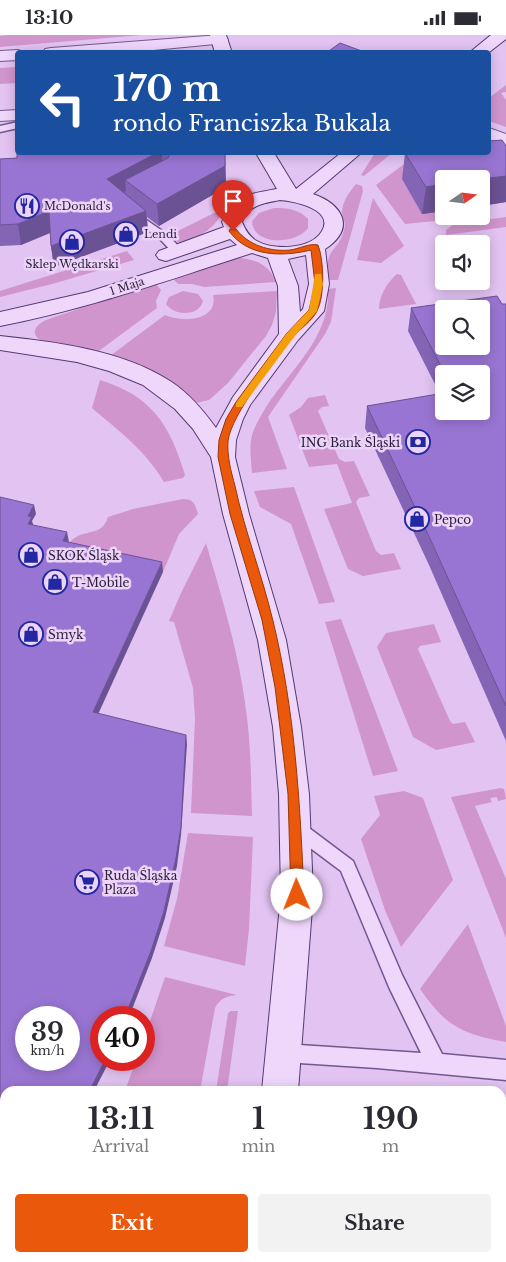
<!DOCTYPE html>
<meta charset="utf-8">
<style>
body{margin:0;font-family:"Libre Baskerville",serif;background:#f2f2f3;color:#2b2b33;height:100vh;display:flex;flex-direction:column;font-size:19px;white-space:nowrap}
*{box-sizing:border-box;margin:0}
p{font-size:16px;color:#7c7c81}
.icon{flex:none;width:28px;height:28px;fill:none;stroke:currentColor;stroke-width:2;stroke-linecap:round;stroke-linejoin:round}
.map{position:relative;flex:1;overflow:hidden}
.drawer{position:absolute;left:0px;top:1051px;width:506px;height:176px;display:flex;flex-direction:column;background:#fff;border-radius:15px 15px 0 0;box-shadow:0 2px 12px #0003}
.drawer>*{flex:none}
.guide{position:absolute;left:15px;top:15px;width:476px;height:105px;border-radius:5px;box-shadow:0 2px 12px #0003;background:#1a4fa0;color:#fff;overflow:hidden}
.needle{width:32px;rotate:76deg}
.buttons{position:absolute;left:435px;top:135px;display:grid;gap:10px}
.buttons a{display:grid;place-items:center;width:55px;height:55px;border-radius:5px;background:#fff;box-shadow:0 2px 12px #0003;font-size:25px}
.speed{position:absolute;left:15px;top:971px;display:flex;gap:10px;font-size:25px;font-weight:700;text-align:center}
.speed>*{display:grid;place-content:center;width:65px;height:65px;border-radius:50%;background:#fff;box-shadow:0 2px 12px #0003;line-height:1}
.speed small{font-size:12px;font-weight:400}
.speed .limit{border:8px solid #d22;background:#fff;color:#111}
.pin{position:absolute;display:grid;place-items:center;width:42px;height:42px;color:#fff;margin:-51px -21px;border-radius:50% 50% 50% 0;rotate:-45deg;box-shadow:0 0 5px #0007}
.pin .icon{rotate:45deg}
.me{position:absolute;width:55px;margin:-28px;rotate:359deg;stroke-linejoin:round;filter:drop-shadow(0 0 4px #0008)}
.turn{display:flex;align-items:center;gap:18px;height:105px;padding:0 15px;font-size:22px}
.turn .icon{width:65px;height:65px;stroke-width:2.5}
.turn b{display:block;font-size:35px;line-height:42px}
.eta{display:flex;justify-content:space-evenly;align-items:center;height:85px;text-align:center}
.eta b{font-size:30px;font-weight:700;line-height:35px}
.action{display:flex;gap:10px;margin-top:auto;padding:10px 15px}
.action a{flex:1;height:58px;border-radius:5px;background:#ea580c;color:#fff;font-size:20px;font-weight:700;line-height:58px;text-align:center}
.action a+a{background:#f2f2f3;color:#2b2b33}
.status{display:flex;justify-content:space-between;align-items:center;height:35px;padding:0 25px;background:#fff;direction:ltr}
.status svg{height:14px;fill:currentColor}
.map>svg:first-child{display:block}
.green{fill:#d195cd}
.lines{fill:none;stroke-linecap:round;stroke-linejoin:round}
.lane-casing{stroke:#72588e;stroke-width:3}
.street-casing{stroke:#72588e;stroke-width:2}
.secondary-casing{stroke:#533b70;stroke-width:2}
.lane{fill:#efd7fc;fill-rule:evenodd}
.street{fill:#efd7fc;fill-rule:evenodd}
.secondary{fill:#efd7fc;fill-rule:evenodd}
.wall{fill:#8465b5;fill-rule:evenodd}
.shaded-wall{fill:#6b5294}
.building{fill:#9975d3;stroke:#6b5294;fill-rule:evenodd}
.route{fill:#ea580c;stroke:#983908}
.slow{fill:#f59e0b}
.labels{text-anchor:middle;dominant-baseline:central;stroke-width:5;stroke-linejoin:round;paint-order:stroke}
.far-poi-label{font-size:11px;fill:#2b1d3c;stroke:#ecd3f8;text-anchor:start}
.far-street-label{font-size:11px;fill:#2b1d3c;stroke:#ecd3f8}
.poi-label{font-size:12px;fill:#2b1d3c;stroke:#ecd3f8;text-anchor:start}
</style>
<div class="status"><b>13:10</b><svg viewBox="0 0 49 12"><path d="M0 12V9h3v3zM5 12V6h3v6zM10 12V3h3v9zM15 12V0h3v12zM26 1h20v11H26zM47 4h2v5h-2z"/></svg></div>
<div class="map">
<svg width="506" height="1227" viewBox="0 0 506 1227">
<rect width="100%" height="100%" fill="#e2c3f2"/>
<g class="green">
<polygon points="8,0 142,0 0,12 0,1"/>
<polygon points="17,32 17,48 0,49 0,33"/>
<polygon points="506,50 506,57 501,58 506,65 506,92 489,86 489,63"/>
<polygon points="375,118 392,118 364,141 361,140"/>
<polygon points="419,118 489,118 503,129 402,144 444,176 444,181 475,182 405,189 376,150"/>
<path d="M356 149 362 151 363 156 338 245H328C324 211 338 219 344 195 347 188 342 184 342 177 342 167 350 156 356 149Z"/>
<polygon points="373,163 404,211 381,228 357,225"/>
<path d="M274 173C287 173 299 174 308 184V193C297 209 253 212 252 186L259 178Z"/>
<path d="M214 178 221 179C213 196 197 202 180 209L170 200Z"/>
<polygon points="506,182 506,192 446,200 446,195 454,189"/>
<polygon points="127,216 134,225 52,249 0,262 0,256"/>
<path d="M240 223C257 225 269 230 276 247L204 252 192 249H178L172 243 233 224Z"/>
<path d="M397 239 401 240 416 269 379 274C379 260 387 248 397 239Z"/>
<path d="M155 248 161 255 156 266 157 273 96 318 40 305C30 297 36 290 46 285Z"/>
<path d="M336 253 331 287 325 299 268 382 287 434 252 438C251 425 249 412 252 400 255 390 261 381 266 372 290 335 331 302 328 254Z"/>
<path d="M183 256 198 259 203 266C199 282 174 281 166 269L169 262Z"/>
<path d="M277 256 276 277 272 290 266 301 228 348 209 365 196 368 110 321 165 280C182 288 219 286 213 260Z"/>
<path d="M100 345C152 361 170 390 185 440L183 443 164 447C144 414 120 397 92 373Z"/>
<polygon points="325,360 329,371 322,372 318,376 339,424 345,427 354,426 370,461 359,463 356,467 376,516 381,520 394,518 401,534 363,541 348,534 324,474 352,468 337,429 309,432 289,380 301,372 308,363"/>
<polygon points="294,452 335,567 319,569 291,489 260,472 254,456"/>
<path d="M183 464C194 464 195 469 198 479L179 499 163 537 65 515C78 488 100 507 108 482L133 474Z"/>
<path d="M206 508C222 563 239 618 246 675 251 710 251 746 252 781L191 778 195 684 193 653 174 587 169 586 181 558Z"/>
<polygon points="341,584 398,736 373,741 325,587"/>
<polygon points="434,589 441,607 420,611 418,614 450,686 453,689 465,687 475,707 436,715 413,702 377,612 386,598"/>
<polygon points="501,753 504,754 506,764 498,766 497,762 490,763 492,767 475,771 506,844 506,903 451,762"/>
<polygon points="404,756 423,763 453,845 401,912 385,875 361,804 380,780 374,761"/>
<polygon points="188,798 253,802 249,894 245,931 164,911 177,864"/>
<path d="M468 889 506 991V1007C461 999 446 991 420 954Z"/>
<path d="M165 942 237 960C227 961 220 963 215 973L200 1056H125L136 1025H144V1004Z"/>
<polygon points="231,976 238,976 227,1056 216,1056 228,978"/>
<polygon points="501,1080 506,1080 506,1227 317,1227 317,1222 501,1222"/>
<polygon points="5,1212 5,1222 172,1223 171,1227 0,1227 0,1218"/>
</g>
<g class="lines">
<defs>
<g id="lane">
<polygon points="18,87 18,93 0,97 0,91"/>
<polygon points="132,175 168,200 181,214 183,216 181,218 173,218 160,204 128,180 127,178 128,176"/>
<polygon points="295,785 301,787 353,826 402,940 442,1019 506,1025 506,1045 377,1033 284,1027 277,1025 274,1018 277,1011 284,1009 421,1018 389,952 341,836 289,797 287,792 289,787"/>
</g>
<g id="street">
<polygon points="220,0 226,2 228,5 226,8 122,18 43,18 45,14 51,13"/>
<polygon points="18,15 25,18 18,18 18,25 0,26 0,16"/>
<polygon points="18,75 18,85 0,86 0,76"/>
<polygon points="489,93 506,99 506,117 500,115 495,108 489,105"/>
</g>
<g id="secondary">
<polygon points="210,0 226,0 232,18 215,18"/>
<polygon points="491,0 506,0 506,4 488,18 469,18"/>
<path d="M256 118H274L296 154 341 118H361L313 159C342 169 357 193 325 214L329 249 324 276 298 305 250 370 243 384 236 405 235 422 249 479 286 605 301 692 309 759 313 860 298 1056H262L281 860 279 759 273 692 258 605 223 479 211 422 193 394 175 374 143 350 109 336 77 327 0 315V301C56 307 122 315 170 346 189 358 203 375 216 393L233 362 279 299 278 251 268 223 252 218C169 245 87 274 0 291V277L88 257 237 210 230 204 166 226 159 224 156 220 159 216 224 192 222 187C233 159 250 159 277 154ZM280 165C293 166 335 174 322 196 311 215 272 216 255 205 248 200 245 194 242 187 248 170 264 168 280 165ZM306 220 309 249 303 274 300 277 298 251 288 224Z"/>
<polygon points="245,1222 283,1222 282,1227 244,1227"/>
</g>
</defs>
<use href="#lane" class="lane-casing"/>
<use href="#street" class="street-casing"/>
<use href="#secondary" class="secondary-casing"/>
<use href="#lane" class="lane"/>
<use href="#street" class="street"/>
<use href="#secondary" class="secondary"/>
</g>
<g class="wall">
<polygon points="502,105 506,111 506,167 481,171 481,144 444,144 444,176 422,179 402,144 405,118 489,118 489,106"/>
<polygon points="36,118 225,118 226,152 159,191 147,182 148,197 54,232 51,211 50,198 21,210 0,211 0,124 17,123"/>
<path d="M502 269H506V706L429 530 365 393 367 371 440 359 408 296 411 273ZM444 339H481L444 376Z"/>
</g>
<g class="shaded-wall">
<polygon points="157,118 162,118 163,136 125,145 126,156 109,165 107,144"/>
<polygon points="225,120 226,152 159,191 157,169"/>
<polygon points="506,141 506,167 481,171 481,144"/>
<polygon points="444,149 444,176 422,179 426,152"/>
<polygon points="49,176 52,197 21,210 18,189"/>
<polygon points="146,176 148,197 54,232 51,211"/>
<polygon points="34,470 36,479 32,486 34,492 28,489 28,481"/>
<polygon points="67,497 69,507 63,506"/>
<polygon points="162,527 163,537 95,686 93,677"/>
<polygon points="186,700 187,709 181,800 177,831 165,883 152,923 129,982 125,982"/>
<polygon points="105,1025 110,1025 94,1056 89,1056"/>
<polygon points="5,1194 5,1203 0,1209 0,1200"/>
</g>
<g class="building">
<polygon points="340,8 367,18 326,18"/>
<polygon points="502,105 506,111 506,141 481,144 444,144 444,149 426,152 405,118 489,118 489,106"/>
<polygon points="17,118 157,118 107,144 146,176 51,211 49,176 18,189 0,190 0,124 17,123"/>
<polygon points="166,118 225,118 225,131 157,169 125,145 168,123 170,119"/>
<path d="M497 261 502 269H506V671L432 508 367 371 444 358V376H481V339H445L411 273ZM444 274H481V311H444Z"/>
<path d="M0 462 34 470 28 481 32 482 28 489 67 497 63 506 162 527 93 677 186 700 181 792 176 823 164 876 151 916 125 982H101V1025H105L93 1049 89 1056H5V1194L0 1200ZM26 982H69V1025H26Z"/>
</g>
<path class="route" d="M230 194H236C248 210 270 217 290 215 299 214 309 208 318 210 324 225 325 261 317 276 312 286 301 293 294 301 276 323 231 380 228 406 227 422 231 436 235 451 245 497 262 540 273 586 295 676 300 767 304 860L302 864 297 866 292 864 291 860 288 759 275 652 262 585 230 479 218 422 219 405 226 384 236 367 287 298 309 275 315 249 311 215C282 222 248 222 229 196Z"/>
<polygon class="slow" points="315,239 321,239 323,249 317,276 294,302 242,372 236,372 236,368 287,298 309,275"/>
<defs>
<symbol id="restaurant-ring" viewBox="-11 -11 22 22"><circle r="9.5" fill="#ecd3f8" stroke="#2228a2" stroke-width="1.5"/><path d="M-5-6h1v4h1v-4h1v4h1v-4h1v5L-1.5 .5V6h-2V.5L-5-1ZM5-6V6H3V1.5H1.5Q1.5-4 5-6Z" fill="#2228a2"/></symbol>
<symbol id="shop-ring" viewBox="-11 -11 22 22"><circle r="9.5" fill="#ecd3f8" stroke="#2228a2" stroke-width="1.5"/><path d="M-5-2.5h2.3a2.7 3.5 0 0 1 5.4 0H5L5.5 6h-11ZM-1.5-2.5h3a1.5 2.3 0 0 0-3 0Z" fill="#2228a2"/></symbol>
<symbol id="bank-ring" viewBox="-11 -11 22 22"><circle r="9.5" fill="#ecd3f8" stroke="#2228a2" stroke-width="1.5"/><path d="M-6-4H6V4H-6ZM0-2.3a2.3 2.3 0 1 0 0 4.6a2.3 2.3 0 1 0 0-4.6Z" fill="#2228a2"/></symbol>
<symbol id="supermarket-ring" viewBox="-11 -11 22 22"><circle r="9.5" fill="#ecd3f8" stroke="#2228a2" stroke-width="1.5"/><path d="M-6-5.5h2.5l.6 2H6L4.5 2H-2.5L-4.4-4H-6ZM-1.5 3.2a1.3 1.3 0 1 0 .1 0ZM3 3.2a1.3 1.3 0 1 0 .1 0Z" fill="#2228a2"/></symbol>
</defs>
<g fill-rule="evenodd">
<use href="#restaurant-ring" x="13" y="157" width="28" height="28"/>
<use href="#shop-ring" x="112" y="185" width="28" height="28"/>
<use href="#shop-ring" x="58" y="193" width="28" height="28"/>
<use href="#bank-ring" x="404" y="393" width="28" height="28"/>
<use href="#shop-ring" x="403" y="470" width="28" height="28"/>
<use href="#shop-ring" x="17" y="506" width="28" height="28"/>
<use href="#shop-ring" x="41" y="533" width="28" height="28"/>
<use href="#shop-ring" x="17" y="585" width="28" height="28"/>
<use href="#supermarket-ring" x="73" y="833" width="28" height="28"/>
</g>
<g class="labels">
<g class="far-poi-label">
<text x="44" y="171">McDonald's</text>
<text x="144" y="199">Lendi</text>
<text x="72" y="229" text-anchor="middle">Sklep Wędkarski</text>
</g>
<g class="far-street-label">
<text transform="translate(127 251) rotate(-18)">1 Maja</text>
</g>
<g class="poi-label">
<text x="400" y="407" text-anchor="end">ING Bank Śląski</text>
<text x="434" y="484">Pepco</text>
<text x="48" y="520">SKOK Śląsk</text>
<text x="72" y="547">T-Mobile</text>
<text x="48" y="599">Smyk</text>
<text x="104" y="840">Ruda Śląska<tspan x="104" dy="14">Plaza</tspan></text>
</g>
</g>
</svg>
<div class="buttons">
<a><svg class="needle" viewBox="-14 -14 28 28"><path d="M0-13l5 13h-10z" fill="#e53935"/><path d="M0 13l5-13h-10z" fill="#7c7c81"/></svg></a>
<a><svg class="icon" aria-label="sound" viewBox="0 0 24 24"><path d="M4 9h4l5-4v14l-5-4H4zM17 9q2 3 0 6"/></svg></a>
<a><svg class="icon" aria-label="search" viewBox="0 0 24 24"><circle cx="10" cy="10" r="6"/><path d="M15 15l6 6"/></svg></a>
<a><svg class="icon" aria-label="layers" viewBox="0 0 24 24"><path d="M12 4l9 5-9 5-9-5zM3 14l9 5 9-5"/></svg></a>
</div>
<div class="speed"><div>39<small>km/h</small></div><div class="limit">40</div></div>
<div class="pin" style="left:233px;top:196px;background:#d93025"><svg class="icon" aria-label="arrive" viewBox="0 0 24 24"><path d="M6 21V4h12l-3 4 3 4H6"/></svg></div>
<svg class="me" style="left:297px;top:860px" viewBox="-20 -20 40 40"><circle r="19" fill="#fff"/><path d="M0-13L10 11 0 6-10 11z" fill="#ea580c"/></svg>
<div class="guide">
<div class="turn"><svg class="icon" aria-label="left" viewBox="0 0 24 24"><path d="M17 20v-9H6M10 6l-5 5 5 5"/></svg><div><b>170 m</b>rondo Franciszka Bukala</div></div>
</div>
<section class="drawer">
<div class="eta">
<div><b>13:11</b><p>Arrival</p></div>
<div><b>1</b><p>min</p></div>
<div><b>190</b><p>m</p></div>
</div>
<div class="action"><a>Exit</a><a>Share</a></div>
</section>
</div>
